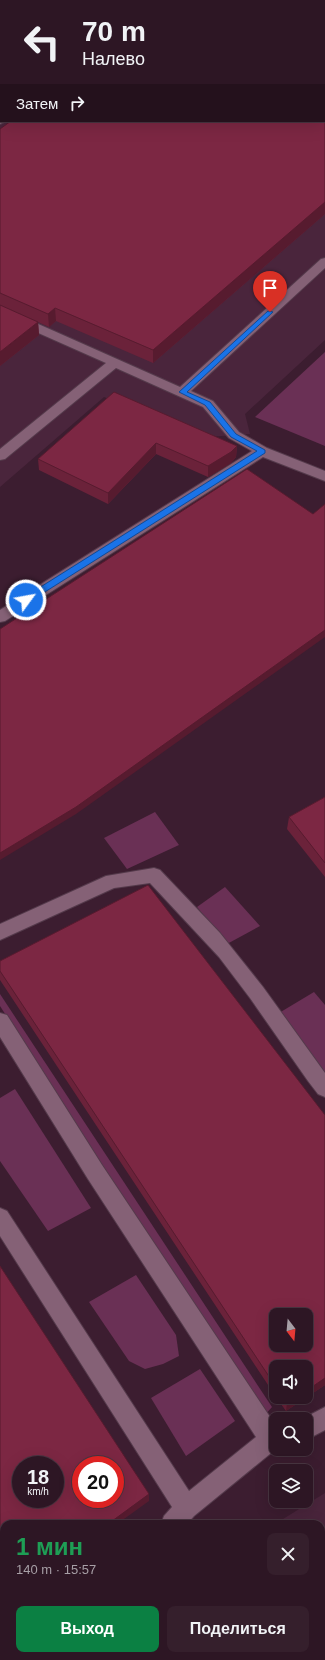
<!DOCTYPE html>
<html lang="ru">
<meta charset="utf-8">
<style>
body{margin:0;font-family:Helvetica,sans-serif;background:#351f2c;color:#f1f3f6;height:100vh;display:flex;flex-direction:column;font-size:15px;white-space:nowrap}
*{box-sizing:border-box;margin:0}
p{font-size:13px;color:#a79fa6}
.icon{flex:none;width:22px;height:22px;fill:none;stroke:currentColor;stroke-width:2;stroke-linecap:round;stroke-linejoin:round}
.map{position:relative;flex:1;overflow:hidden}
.details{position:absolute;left:0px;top:1520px;width:325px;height:140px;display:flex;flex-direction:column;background:#2d1624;border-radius:12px 12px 0 0;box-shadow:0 4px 16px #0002,0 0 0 1px #483541}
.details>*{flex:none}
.guide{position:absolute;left:0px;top:0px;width:325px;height:122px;box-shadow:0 4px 16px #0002,0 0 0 1px #483541;background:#2d1624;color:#f1f3f6;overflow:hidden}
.needle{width:26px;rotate:164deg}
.tools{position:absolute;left:269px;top:1308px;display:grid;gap:8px}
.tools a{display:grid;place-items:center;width:44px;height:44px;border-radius:8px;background:#2d1624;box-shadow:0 4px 16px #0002,0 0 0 1px #483541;font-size:20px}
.speed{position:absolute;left:12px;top:1456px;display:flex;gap:8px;font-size:20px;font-weight:700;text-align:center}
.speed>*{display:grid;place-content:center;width:52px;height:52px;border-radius:50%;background:#2d1624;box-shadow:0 4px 16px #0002,0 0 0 1px #483541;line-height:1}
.speed small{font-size:10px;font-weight:400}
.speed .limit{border:6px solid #d22;background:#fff;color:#111}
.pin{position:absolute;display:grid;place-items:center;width:34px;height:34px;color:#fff;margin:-41px -17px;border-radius:50% 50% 50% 0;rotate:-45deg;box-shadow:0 0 4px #0007}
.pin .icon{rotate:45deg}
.me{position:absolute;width:44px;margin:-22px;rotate:58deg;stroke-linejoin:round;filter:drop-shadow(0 0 3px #0008)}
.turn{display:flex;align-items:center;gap:14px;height:84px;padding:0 16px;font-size:18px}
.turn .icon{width:52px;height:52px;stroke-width:2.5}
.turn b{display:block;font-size:28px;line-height:34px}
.then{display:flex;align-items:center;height:38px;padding:0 16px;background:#0003;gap:8px;font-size:15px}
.round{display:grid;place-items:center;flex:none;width:42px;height:42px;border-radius:8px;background:#351f2c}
.summary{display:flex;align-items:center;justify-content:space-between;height:68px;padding:0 16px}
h1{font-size:24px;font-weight:700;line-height:30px;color:#1e9e55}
.primary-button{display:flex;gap:8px;margin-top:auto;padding:8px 16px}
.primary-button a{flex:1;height:46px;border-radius:8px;background:#0b8043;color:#fff;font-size:16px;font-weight:700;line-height:46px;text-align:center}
.primary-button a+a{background:#351f2c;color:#f1f3f6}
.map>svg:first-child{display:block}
.built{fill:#4a253c;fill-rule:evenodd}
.green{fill:#6a3055}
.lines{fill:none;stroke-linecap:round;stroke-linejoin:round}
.service-casing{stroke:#543a4b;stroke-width:2}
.service{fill:#856176;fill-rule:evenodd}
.wall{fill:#6b223a}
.shaded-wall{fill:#571b2f}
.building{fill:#7c2743;stroke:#571b2f;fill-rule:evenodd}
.route{fill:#1a73e8;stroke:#114b97}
</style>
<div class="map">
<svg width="325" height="1660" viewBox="0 0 325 1660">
<rect width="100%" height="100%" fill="#3c1d30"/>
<g class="built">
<path d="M2 0H325V340L245 414 250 434 208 437 104 397 0 487V1ZM1 1H324V121H1Z"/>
<polygon points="325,1493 325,1660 295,1660 293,1656 321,1656 321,1524 275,1524"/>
</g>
<g class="green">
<polygon points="325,352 325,446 255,417"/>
<polygon points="155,812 179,845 127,869 104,838"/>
<polygon points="225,887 260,926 227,944 197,907"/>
<polygon points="314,992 325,1005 325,1077 279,1013"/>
<polygon points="0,994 272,1407 264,1416 0,1006"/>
<polygon points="15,1089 91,1208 48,1231 0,1161 0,1098"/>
<polygon points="136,1275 176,1335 179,1356 163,1364 145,1369 129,1361 89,1302"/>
<polygon points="200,1369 235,1421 186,1456 151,1398"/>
</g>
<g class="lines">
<defs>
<g id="service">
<rect x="324" y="44" width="1" height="6"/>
<polygon points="0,117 1,121 6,121 0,124"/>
<polygon points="325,258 325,268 191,391 213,401 239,432 267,448 325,471 325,481 263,457 5,621 0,622 0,610 252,451 229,438 203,407 116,368 5,459 0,460 0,449 106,363 0,316 0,307 180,387 321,259"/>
<polygon points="154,868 160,870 220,933 263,987 325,1073 325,1097 318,1094 308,1081 250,998 219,957 150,883 114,888 0,940 0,924 106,876"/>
<polygon points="0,1013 7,1015 102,1165 276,1426 276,1449 194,1516 187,1524 161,1524 164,1516 172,1507 0,1236 0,1208 7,1211 189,1491 256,1437 88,1179 0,1037"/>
<polygon points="325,1407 325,1430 306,1440 306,1419 302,1419"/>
<polygon points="8,1656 37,1656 35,1660 6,1660"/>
</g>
</defs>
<use href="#service" class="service-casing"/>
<use href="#service" class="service"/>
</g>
<g class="wall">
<polygon points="193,0 250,0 249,1 196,1"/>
<rect x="0" y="47" width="1" height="26"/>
<polygon points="325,66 325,214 153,363 56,321 49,327 38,322 39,335 0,366 0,129"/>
<polygon points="114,392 237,446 236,457 231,463 208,477 156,454 108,504 39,470 38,459"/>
<polygon points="325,797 325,877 287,829 289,817"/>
<polygon points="0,961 325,1385 286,1411 276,1397 306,1397 276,1367 276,1397 0,980"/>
</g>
<g class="shaded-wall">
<polygon points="233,0 250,0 249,1 232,1"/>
<polygon points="325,202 325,214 153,363 153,350"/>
<polygon points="55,308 56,321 49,327 48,314"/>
<polygon points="38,322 39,335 0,366 0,352"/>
<polygon points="156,443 156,454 108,504 108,493"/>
<polygon points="237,446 236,457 231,463 208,477 208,466"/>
<polygon points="325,630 325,637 76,814 0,860 0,853"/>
<polygon points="325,1378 325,1385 286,1411 287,1403 297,1397 306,1397 306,1391"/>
<polygon points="149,1494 149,1501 117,1524 108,1524"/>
<polygon points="4,1601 4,1608 0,1611 0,1604"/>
</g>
<g class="building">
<polygon points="0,47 1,47 1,61 0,60"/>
<polygon points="324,66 325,66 325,202 153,350 55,308 48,314 0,293 0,129 11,121 324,121"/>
<polygon points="0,305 38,322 0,352"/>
<polygon points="114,392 237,446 231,452 208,466 156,443 108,493 38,459"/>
<polygon points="247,469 313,514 325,504 325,630 76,807 0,853 0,629"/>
<polygon points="325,797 325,863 289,817"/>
<path d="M148 885 325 1115V1378L306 1391V1367H276V1387L0 971V961ZM276 1315H306V1345H276Z"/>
<path d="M0 1266 149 1494 108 1524H4V1601L0 1604ZM21 1465H55V1499H21ZM81 1465H115V1499H81Z"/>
<polygon points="283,1397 297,1397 287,1403"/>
<polygon points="195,1656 231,1656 233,1660 188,1660"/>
</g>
<polygon class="route" points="268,311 273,312 187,392 210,402 236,434 265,450 265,453 29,602 23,602 23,598 257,451 231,437 205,405 179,392"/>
</svg>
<div class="tools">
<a><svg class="needle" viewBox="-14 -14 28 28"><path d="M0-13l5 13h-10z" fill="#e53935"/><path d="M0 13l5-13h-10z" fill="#a79fa6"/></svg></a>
<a><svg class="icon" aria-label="sound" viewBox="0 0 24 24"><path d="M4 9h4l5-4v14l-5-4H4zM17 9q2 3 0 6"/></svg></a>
<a><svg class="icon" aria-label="search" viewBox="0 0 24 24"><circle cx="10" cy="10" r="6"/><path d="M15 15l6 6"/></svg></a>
<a><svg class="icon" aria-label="layers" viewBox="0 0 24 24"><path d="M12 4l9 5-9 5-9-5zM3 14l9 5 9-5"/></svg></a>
</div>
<div class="speed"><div>18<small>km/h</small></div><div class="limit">20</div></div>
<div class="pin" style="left:270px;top:312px;background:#d93025"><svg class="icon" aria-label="arrive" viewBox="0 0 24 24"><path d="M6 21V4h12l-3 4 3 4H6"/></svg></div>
<svg class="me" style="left:26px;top:600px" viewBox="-20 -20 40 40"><circle r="17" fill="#1a73e8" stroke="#fff" stroke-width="3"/><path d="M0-11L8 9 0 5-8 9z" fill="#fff"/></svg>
<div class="guide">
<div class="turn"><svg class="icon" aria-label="left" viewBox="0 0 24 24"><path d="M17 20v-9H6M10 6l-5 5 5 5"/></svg><div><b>70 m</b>Налево</div></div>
<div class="then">Затем<svg class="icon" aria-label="right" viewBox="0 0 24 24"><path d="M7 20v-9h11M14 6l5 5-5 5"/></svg></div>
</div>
<section class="details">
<div class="summary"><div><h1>1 мин</h1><p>140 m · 15:57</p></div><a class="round"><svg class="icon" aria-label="close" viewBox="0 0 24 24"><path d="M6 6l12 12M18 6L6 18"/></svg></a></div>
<div class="primary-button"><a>Выход</a><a>Поделиться</a></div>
</section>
</div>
